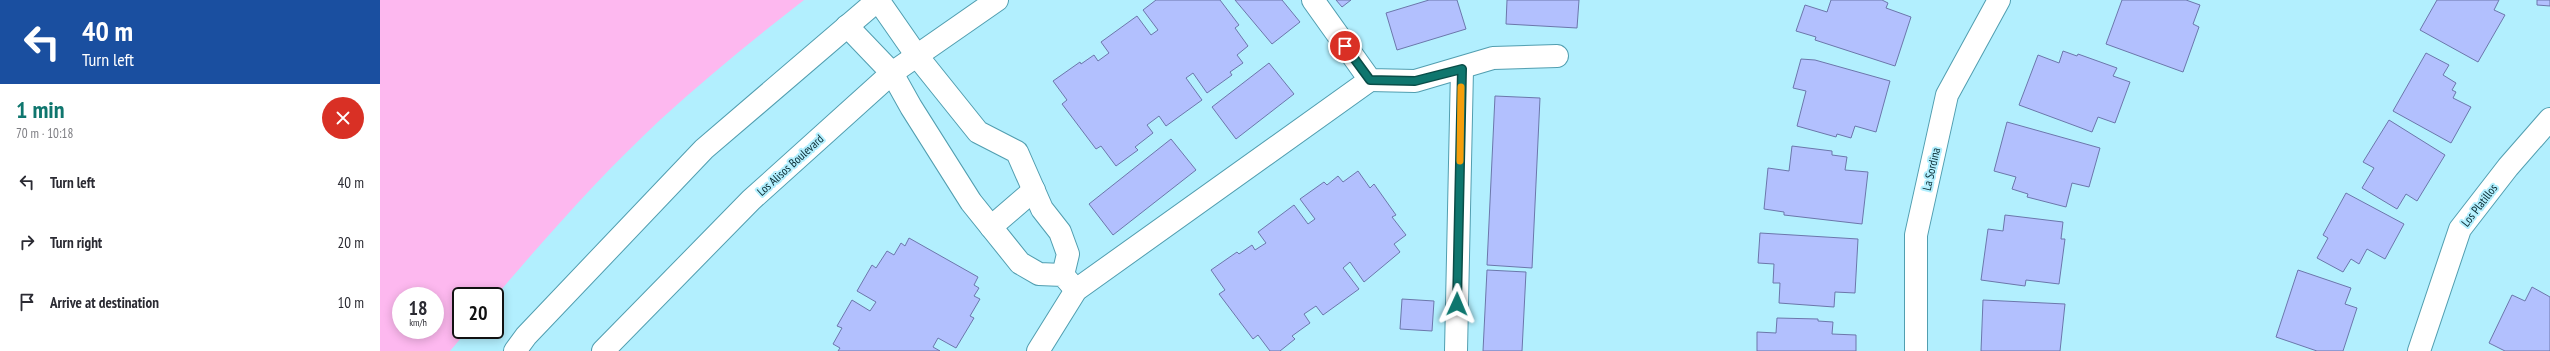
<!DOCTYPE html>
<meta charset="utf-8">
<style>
body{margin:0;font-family:"PT Sans Narrow",sans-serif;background:#f2f2f3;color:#2b2b33;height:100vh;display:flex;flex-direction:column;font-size:15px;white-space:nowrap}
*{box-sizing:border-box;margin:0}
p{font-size:13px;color:#7c7c81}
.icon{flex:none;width:22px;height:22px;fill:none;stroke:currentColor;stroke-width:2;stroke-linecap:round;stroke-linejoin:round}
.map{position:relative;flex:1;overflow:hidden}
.details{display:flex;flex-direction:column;background:#fff;width:380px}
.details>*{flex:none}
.banner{background:#1a4fa0;color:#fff;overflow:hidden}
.speed{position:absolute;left:12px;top:287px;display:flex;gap:8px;font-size:20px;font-weight:700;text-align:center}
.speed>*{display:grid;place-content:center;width:52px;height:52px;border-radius:50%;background:#fff;box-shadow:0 2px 10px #0003;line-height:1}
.speed small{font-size:10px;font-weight:400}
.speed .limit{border:2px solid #111;border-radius:6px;background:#fff;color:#111}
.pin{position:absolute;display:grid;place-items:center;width:34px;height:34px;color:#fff;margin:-17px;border:2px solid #fff;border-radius:50%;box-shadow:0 1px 4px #0007}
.me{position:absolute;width:44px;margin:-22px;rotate:1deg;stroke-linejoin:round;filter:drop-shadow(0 0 3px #0008)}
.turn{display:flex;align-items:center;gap:14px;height:84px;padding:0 16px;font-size:18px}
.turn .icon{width:52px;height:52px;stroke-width:2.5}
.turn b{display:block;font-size:28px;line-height:34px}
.round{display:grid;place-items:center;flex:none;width:42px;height:42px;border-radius:21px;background:#f2f2f3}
.summary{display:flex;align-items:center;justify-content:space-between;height:68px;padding:0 16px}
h1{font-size:24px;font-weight:700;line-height:30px;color:#0f766e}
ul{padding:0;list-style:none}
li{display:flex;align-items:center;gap:12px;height:60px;padding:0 16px}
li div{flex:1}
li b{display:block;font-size:15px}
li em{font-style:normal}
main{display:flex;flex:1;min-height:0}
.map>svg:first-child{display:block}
.green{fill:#fdb8ef;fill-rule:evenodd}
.building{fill:#b2c0fe;stroke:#6c77ab}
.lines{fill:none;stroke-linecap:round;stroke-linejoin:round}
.minor-casing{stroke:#519eb0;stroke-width:24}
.major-casing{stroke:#519eb0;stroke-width:24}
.minor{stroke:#fff;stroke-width:22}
.major{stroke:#fff;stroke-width:22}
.route-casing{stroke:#0a4d48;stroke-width:10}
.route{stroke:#0f766e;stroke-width:7}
.slow{stroke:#f59e0b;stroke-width:7}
.labels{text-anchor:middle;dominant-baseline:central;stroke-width:4;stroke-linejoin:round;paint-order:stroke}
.street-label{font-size:12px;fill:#072930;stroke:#b2effe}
</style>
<main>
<section class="details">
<div class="banner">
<div class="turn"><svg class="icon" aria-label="left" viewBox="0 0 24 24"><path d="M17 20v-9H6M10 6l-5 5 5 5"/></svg><div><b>40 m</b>Turn left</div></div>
</div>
<div class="summary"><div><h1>1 min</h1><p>70 m · 10:18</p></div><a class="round" style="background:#d93025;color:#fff"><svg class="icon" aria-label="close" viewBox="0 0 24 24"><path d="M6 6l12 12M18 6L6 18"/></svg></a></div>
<ul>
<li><svg class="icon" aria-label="left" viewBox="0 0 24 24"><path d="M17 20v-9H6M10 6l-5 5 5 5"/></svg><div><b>Turn left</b></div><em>40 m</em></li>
<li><svg class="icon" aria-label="right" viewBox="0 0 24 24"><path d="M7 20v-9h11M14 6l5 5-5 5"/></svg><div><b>Turn right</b></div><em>20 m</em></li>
<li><svg class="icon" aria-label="arrive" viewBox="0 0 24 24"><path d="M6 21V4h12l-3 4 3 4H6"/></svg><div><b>Arrive at destination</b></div><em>10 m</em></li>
</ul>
</section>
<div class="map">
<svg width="2170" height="351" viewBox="0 0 2170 351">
<rect width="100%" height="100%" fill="#b2effe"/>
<path class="green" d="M0 0H424C375 38 326 78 280 120 221 175 167 236 115 297L81 296V330H88L70 351H0ZM21 296H55V330H21Z"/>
<g class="building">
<polygon points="776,0 840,0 859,25 855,28 868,46 857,55 863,63 850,72 852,75 827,93 813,73 806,78 822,100 786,126 779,116 767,125 773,133 755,147 758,150 736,166 721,146 716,149 682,104 687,100 673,81 700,62 701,64 714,55 718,61 729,53 721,42 757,16 771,35 778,30 763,10"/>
<polygon points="855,0 902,0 920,22 892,44"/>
<polygon points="956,0 971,0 962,7"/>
<polygon points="1049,0 1077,0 1086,29 1017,50 1006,13"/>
<polygon points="1127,0 1199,0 1197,28 1126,24"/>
<polygon points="1451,0 1502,0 1508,3 1506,8 1531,17 1515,66 1435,40 1436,37 1416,31 1425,5 1447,12"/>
<polygon points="1742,0 1806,0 1820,5 1813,24 1819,27 1803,72 1726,44"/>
<polygon points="2057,0 2119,0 2114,10 2125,15 2098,62 2040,30"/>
<polygon points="2157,0 2170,0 2170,6 2157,5"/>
<polygon points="1683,51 1697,56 1698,54 1737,68 1733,76 1750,82 1735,123 1718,117 1712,132 1639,105 1658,55 1679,63"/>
<polygon points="2046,53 2069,65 2063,75 2076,83 2072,90 2076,92 2073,98 2091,107 2071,143 2013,111"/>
<polygon points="1421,59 1435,60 1510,81 1496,132 1475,126 1471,138 1457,134 1456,137 1417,126 1426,91 1413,88"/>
<polygon points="889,63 914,94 856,139 832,107"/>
<polygon points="1115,96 1160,98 1152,268 1107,265"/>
<polygon points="2009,120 2065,155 2037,201 2026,194 2017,209 1982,188 1994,168 1983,162"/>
<polygon points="1627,122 1720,148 1709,187 1692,183 1686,207 1647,197 1648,194 1632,189 1636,177 1614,171"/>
<polygon points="791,139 816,170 733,235 709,204"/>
<polygon points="1412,146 1452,151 1452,155 1467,157 1465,170 1488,172 1482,224 1404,215 1404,212 1384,209 1388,168 1409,171"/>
<polygon points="978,171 990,188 994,184 1016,215 1012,217 1026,235 1014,244 1020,252 984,282 970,262 963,268 979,289 943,315 936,306 924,314 930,323 912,336 915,339 900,351 890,351 878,335 873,339 839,294 845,290 831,270 857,252 859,254 872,245 875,250 886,243 878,232 914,205 928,224 935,219 920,199 944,182 947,185 958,176 963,182"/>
<polygon points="1966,193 2024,224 2005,259 1987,249 1979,264 1971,259 1963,272 1937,258 1948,238 1943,235"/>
<polygon points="1625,215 1683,222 1681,239 1685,239 1679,284 1646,280 1645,286 1601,280 1608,229 1623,231"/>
<polygon points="1380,233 1478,239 1475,293 1455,292 1454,307 1399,303 1400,283 1393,283 1394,264 1378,263"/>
<polygon points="529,238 598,277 594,285 599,288 594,296 600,299 590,316 594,318 576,348 558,338 553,347 560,351 458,351 460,348 453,344 462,328 457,326 472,300 490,311 496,302 477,291 492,265 496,268 507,251 514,255 521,243 525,246"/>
<polygon points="1107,270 1146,272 1142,351 1103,351"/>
<polygon points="1918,270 1971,288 1965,304 1977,308 1963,351 1937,351 1896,337"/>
<polygon points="2152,287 2170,297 2170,351 2125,351 2109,343 2132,295 2145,301"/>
<polygon points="1022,299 1054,301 1052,331 1020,329"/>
<polygon points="1603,300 1685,304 1680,351 1601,351"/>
<polygon points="1397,318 1438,319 1438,321 1453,322 1452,334 1476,335 1476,351 1377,351 1377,332 1396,333"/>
</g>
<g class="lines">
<defs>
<g id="minor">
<polyline points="498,0 537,56 598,132 637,152 662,209 680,232 688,254 683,275"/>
<polyline points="933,0 990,80 1035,81 1113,58 1177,56"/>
<polyline points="467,26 512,73 531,107 591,202 640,263 659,274 683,275 696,290"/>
<polyline points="611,227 654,190"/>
<polyline points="658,351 696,290 990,80"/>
<polyline points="1076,351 1082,69"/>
<polyline points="1536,351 1536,235 1567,95 1619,0"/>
<polyline points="2039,351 2080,229 2128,167 2170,119"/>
</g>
<g id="major">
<polyline points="135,351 146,336 324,149 498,0"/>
<polyline points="223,351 371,200 512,73 617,0"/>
</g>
</defs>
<use href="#minor" class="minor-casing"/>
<use href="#major" class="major-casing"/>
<use href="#minor" class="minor"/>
<use href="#major" class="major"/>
</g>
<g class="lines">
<defs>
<polyline id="route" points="965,46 990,80 1035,81 1082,69 1077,304"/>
</defs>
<use href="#route" class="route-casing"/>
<use href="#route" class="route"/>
<polyline class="slow" points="1080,161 1081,87"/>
</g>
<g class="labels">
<g class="street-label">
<text transform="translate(410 165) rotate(-42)">Los Alisos Boulevard</text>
<text transform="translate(1551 169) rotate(-77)">La Sordina</text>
<text transform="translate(2099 205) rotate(-52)">Los Platillos</text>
</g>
</g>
</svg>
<div class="speed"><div>18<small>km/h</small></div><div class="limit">20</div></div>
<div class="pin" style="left:965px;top:46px;background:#d93025"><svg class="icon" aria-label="arrive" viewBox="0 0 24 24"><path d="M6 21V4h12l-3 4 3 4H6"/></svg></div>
<svg class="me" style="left:1077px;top:304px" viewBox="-20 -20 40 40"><path d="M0-17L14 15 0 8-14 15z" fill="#0f766e" stroke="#fff" stroke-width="4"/></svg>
</div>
</main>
